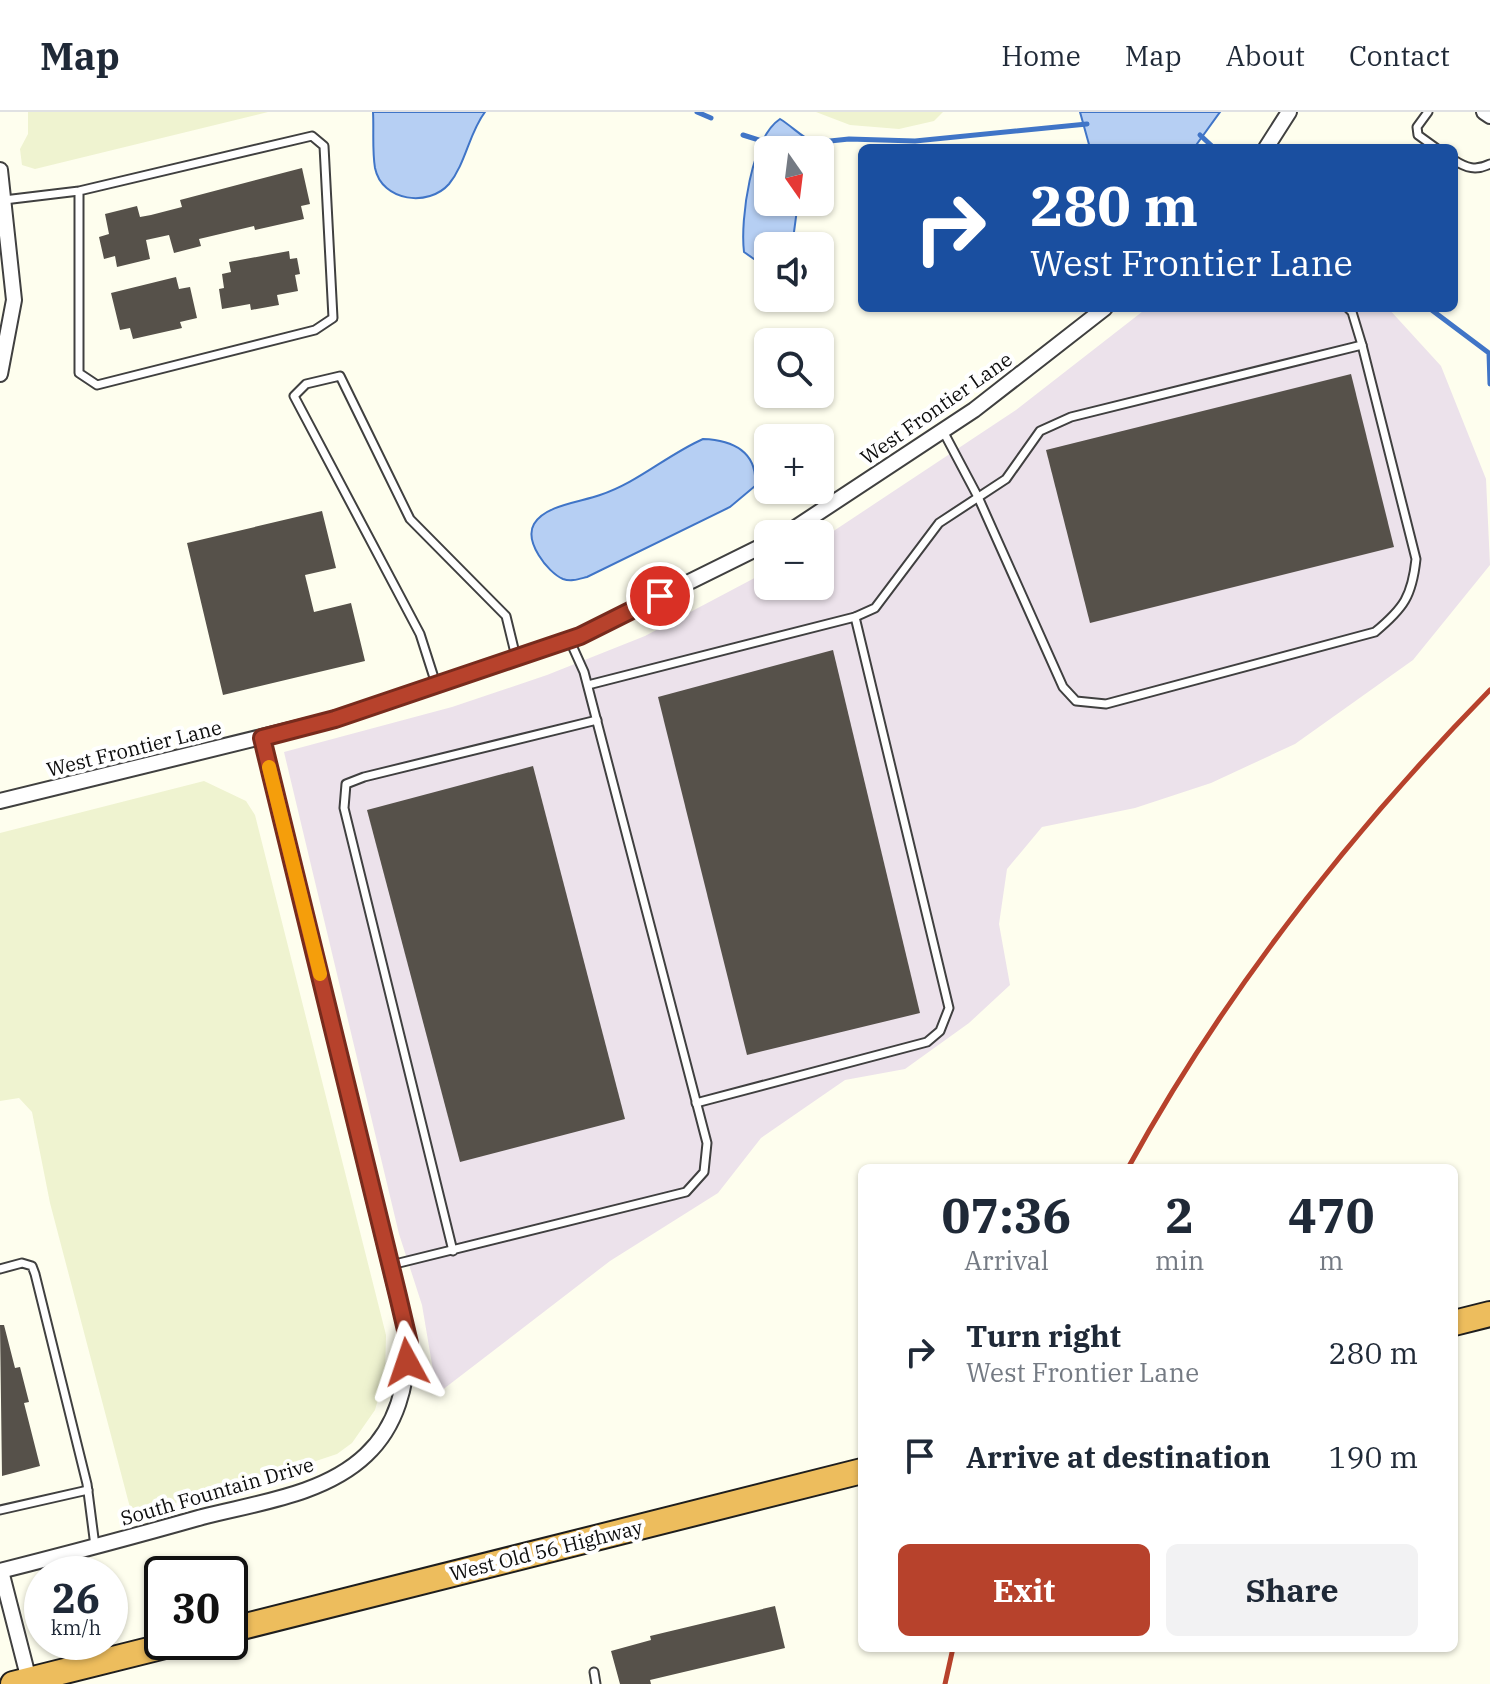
<!DOCTYPE html>
<meta charset="utf-8">
<style>
body{margin:0;font-family:"IBM Plex Serif",serif;background:#f2f2f3;color:#1f2937;height:100vh;display:flex;flex-direction:column;font-size:30px;white-space:nowrap}
*{box-sizing:border-box;margin:0}
p{font-size:26px;color:#747a83}
.icon{flex:none;width:44px;height:44px;fill:none;stroke:currentColor;stroke-width:2;stroke-linecap:round;stroke-linejoin:round}
.map{position:relative;flex:1;overflow:hidden}
.panel{position:absolute;left:858px;top:1052px;width:600px;height:488px;display:flex;flex-direction:column;background:#fff;border-radius:12px;box-shadow:0 2px 6px #0004}
.panel>*{flex:none}
.hud{position:absolute;left:858px;top:32px;width:600px;height:168px;border-radius:12px;box-shadow:0 2px 6px #0004;background:#1a4fa0;color:#fff;overflow:hidden}
.needle{width:52px;rotate:166deg}
.fabs{position:absolute;left:754px;top:24px;display:grid;gap:16px}
.fabs a{display:grid;place-items:center;width:80px;height:80px;border-radius:12px;background:#fff;box-shadow:0 2px 6px #0004;font-size:40px}
.speed{position:absolute;left:24px;top:1444px;display:flex;gap:16px;font-size:40px;font-weight:700;text-align:center}
.speed>*{display:grid;place-content:center;width:104px;height:104px;border-radius:50%;background:#fff;box-shadow:0 2px 6px #0004;line-height:1}
.speed small{font-size:20px;font-weight:400}
.speed .limit{border:4px solid #111;border-radius:12px;background:#fff;color:#111}
.pin{position:absolute;display:grid;place-items:center;width:68px;height:68px;color:#fff;margin:-34px;border:4px solid #fff;border-radius:50%;box-shadow:0 2px 8px #0007}
.me{position:absolute;width:88px;margin:-44px;rotate:355deg;stroke-linejoin:round;filter:drop-shadow(0 0 6px #0008)}
.turn{display:flex;align-items:center;gap:28px;height:168px;padding:0 40px;font-size:36px}
.turn .icon{width:104px;height:104px;stroke-width:2.5}
.turn b{display:block;font-size:56px;line-height:68px}
.eta{display:flex;justify-content:space-evenly;align-items:center;height:136px;text-align:center}
.eta b{font-size:48px;font-weight:800;line-height:56px}
.primary-button{display:flex;gap:16px;margin-top:auto;padding:16px 40px}
.primary-button a{flex:1;height:92px;border-radius:12px;background:#b7422c;color:#fff;font-size:32px;font-weight:800;line-height:92px;text-align:center}
.primary-button a+a{background:#f2f2f3;color:#1f2937}
ul{padding:0;list-style:none}
li{display:flex;align-items:center;gap:24px;height:104px;padding:0 40px}
li div{flex:1}
li b{display:block;font-size:30px}
li em{font-style:normal}
header{display:flex;align-items:center;gap:48px;box-sizing:border-box;height:112px;padding:0 40px;background:#fff;border-bottom:2px solid #e0e1e3}
header strong{font-size:38px}
nav{display:flex;gap:44px;margin-inline-start:auto;font-size:28px}
.map>svg:first-child{display:block}
.industrial{fill:#ece2eb}
.farmland{fill:#eff3d0}
.water{fill:#b6cff3;stroke:#4075c7;stroke-width:2}
.lines{fill:none;stroke-linecap:round;stroke-linejoin:round}
.stream{stroke:#4075c7;stroke-width:5}
.building{fill:#56514a}
.lane-casing{stroke:#404040;stroke-width:11}
.street-casing{stroke:#404040;stroke-width:18}
.highway-casing{stroke:#1e1e1e;stroke-width:28}
.lane{stroke:#fff;stroke-width:7}
.street{stroke:#fff;stroke-width:14}
.highway{stroke:#edbd5d;stroke-width:24}
.rail{stroke:#b7422c;stroke-width:5}
.route-casing{stroke:#772b1d;stroke-width:20}
.route{stroke:#b7422c;stroke-width:14}
.slow{stroke:#f59e0b;stroke-width:14}
.labels{text-anchor:middle;dominant-baseline:central;stroke-width:8;stroke-linejoin:round;paint-order:stroke}
.street-label{font-size:20px;fill:#0d0d0d;stroke:#fff}
</style>
<header>
<strong>Map</strong>
<nav><a>Home</a><a>Map</a><a>About</a><a>Contact</a></nav>
</header>
<div class="map">
<svg width="1490" height="1572" viewBox="0 0 1490 1572">
<rect width="100%" height="100%" fill="#fefeee"/>
<polygon class="industrial" points="1147,196 1388,196 1441,254 1486,367 1490,453 1413,548 1295,632 1211,671 1135,696 1042,715 1007,757 999,812 1010,873 969,911 905,957 845,968 761,1026 718,1081 610,1149 437,1282 422,1193 399,1122 284,640 452,595 547,563 645,524 768,459 768,474 820,474 820,428 1016,298"/>
<g class="farmland">
<polygon points="28,0 268,0 35,57 22,53 20,37 28,22"/>
<polygon points="816,0 943,0 934,9 899,17 850,13"/>
<polygon points="204,669 246,689 255,703 386,1223 385,1263 375,1298 352,1331 337,1342 283,1360 241,1366 133,1407 50,1091 32,1000 19,986 0,989 0,721"/>
</g>
<g class="water">
<path d="M373 0H485C469 21 466 51 449 72 429 95 382 90 375 56 372 38 374 18 373 0Z"/>
<polygon points="1080,0 1220,0 1194,36 1090,36"/>
<path d="M780 7C793 15 800 24 815 31L812 38H768V90H798L794 120 787 134H768V147H754L744 140C740 108 751 26 780 7Z"/>
<path d="M703 327C733 328 758 340 755 374L730 395 587 465C579 467 571 470 563 467 547 460 524 429 534 412 545 393 581 390 600 383 637 371 667 343 703 327Z"/>
</g>
<g class="lines">
<g class="stream">
<polyline points="697,0 711,6"/>
<polyline points="743,23 765,30"/>
<polyline points="1200,23 1214,36"/>
<polyline points="811,31 849,27 915,29 1087,12"/>
<polyline points="1429,196 1489,241 1490,272"/>
</g>
</g>
<g class="building">
<polygon points="302,56 310,92 301,94 304,107 255,118 254,114 199,127 201,134 174,141 169,123 146,128 150,147 117,155 115,144 104,147 99,125 109,122 105,102 137,94 140,105 151,103 182,95 180,88"/>
<polygon points="289,139 290,147 297,146 300,162 295,163 298,179 277,183 279,193 251,198 250,192 222,197 219,177 224,176 222,162 231,160 229,150"/>
<polygon points="176,165 179,177 190,175 197,206 180,210 182,216 133,227 130,216 120,218 111,181"/>
<polygon points="1351,262 1394,435 1090,511 1046,338"/>
<polygon points="322,399 336,456 305,463 314,500 351,491 365,549 223,583 187,431"/>
<polygon points="833,538 920,901 747,943 658,585"/>
<polygon points="533,654 625,1007 460,1050 367,698"/>
<polygon points="0,1213 4,1213 15,1256 20,1255 29,1290 24,1291 40,1354 2,1364"/>
<polygon points="775,1494 785,1536 650,1568 651,1572 620,1572 611,1539 651,1528 650,1524"/>
</g>
<g class="lines">
<defs>
<g id="lane">
<polyline points="1428,0 1417,15 1418,23 1436,36"/>
<path d="M1454 48C1466 56 1476 59 1490 52"/>
<polyline points="4,88 79,79 312,24 324,34 333,206 315,218 97,273 79,261 79,79"/>
<path d="M943 319 978 385 1063 575 1076 589 1106 592 1375 520C1404 496 1412 484 1416 447L1362 233 1352 200 1348 196"/>
<polyline points="436,572 420,522 294,284 306,272 340,264 410,407 506,504 516,545"/>
<polyline points="588,573 855,505 875,496 939,411 1006,367 1040,319 1071,305 1362,233"/>
<polyline points="696,991 927,930 940,919 949,896 855,505"/>
<polyline points="453,1139 344,696 346,672 364,665 597,608"/>
<polyline points="391,1153 686,1080 704,1060 707,1031 584,560 570,529"/>
<polyline points="0,1157 22,1151 32,1154 35,1162 87,1372 95,1434"/>
<polyline points="0,1398 88,1378"/>
<polyline points="594,1560 596,1572"/>
</g>
<g id="street">
<polyline points="1484,0 1490,4"/>
<polyline points="1266,36 1289,0"/>
<polyline points="0,58 14,188 0,262"/>
<polyline points="786,422 974,298 1105,196"/>
<polyline points="0,689 335,607 580,524 768,431"/>
<path d="M0 1459C67 1442 135 1424 202 1405 256 1391 324 1383 366 1343 398 1313 406 1273 409 1231L262 626"/>
<polyline points="1,1459 30,1572"/>
</g>
<g id="highway">
<polyline points="1454,1211 1490,1202"/>
<polyline points="230,1518 862,1359"/>
<polyline points="13,1572 181,1530"/>
</g>
</defs>
<use href="#lane" class="lane-casing"/>
<use href="#street" class="street-casing"/>
<use href="#highway" class="highway-casing"/>
<use href="#lane" class="lane"/>
<use href="#street" class="street"/>
<use href="#highway" class="highway"/>
<g class="rail">
<path d="M1128 1056C1225 879 1349 722 1490 578"/>
<polyline points="945,1572 953,1536"/>
</g>
</g>
<g class="lines">
<defs>
<polyline id="route" points="407,1250 409,1231 398,1184 262,626 335,607 580,524 660,484"/>
</defs>
<use href="#route" class="route-casing"/>
<use href="#route" class="route"/>
<polyline class="slow" points="269,655 320,862"/>
</g>
<g class="labels">
<g class="street-label">
<text transform="translate(936 296) rotate(-35)">West Frontier Lane</text>
<text transform="translate(134 636) rotate(-14)">West Frontier Lane</text>
<text transform="translate(217 1379) rotate(-16)">South Fountain Drive</text>
<text transform="translate(546 1438) rotate(-14)">West Old 56 Highway</text>
</g>
</g>
</svg>
<div class="fabs">
<a><svg class="needle" viewBox="-14 -14 28 28"><path d="M0-13l5 13h-10z" fill="#e53935"/><path d="M0 13l5-13h-10z" fill="#747a83"/></svg></a>
<a><svg class="icon" aria-label="sound" viewBox="0 0 24 24"><path d="M4 9h4l5-4v14l-5-4H4zM17 9q2 3 0 6"/></svg></a>
<a><svg class="icon" aria-label="search" viewBox="0 0 24 24"><circle cx="10" cy="10" r="6"/><path d="M15 15l6 6"/></svg></a>
<a>+</a>
<a>−</a>
</div>
<div class="speed"><div>26<small>km/h</small></div><div class="limit">30</div></div>
<div class="pin" style="left:660px;top:484px;background:#d93025"><svg class="icon" aria-label="arrive" viewBox="0 0 24 24"><path d="M6 21V4h12l-3 4 3 4H6"/></svg></div>
<svg class="me" style="left:407px;top:1250px" viewBox="-20 -20 40 40"><path d="M0-17L14 15 0 8-14 15z" fill="#b7422c" stroke="#fff" stroke-width="4"/></svg>
<div class="hud">
<div class="turn"><svg class="icon" aria-label="right" viewBox="0 0 24 24"><path d="M7 20v-9h11M14 6l5 5-5 5"/></svg><div><b>280 m</b>West Frontier Lane</div></div>
</div>
<section class="panel">
<div class="eta">
<div><b>07:36</b><p>Arrival</p></div>
<div><b>2</b><p>min</p></div>
<div><b>470</b><p>m</p></div>
</div>
<ul>
<li><svg class="icon" aria-label="right" viewBox="0 0 24 24"><path d="M7 20v-9h11M14 6l5 5-5 5"/></svg><div><b>Turn right</b><p>West Frontier Lane</p></div><em>280 m</em></li>
<li><svg class="icon" aria-label="arrive" viewBox="0 0 24 24"><path d="M6 21V4h12l-3 4 3 4H6"/></svg><div><b>Arrive at destination</b></div><em>190 m</em></li>
</ul>
<div class="primary-button"><a>Exit</a><a>Share</a></div>
</section>
</div>
